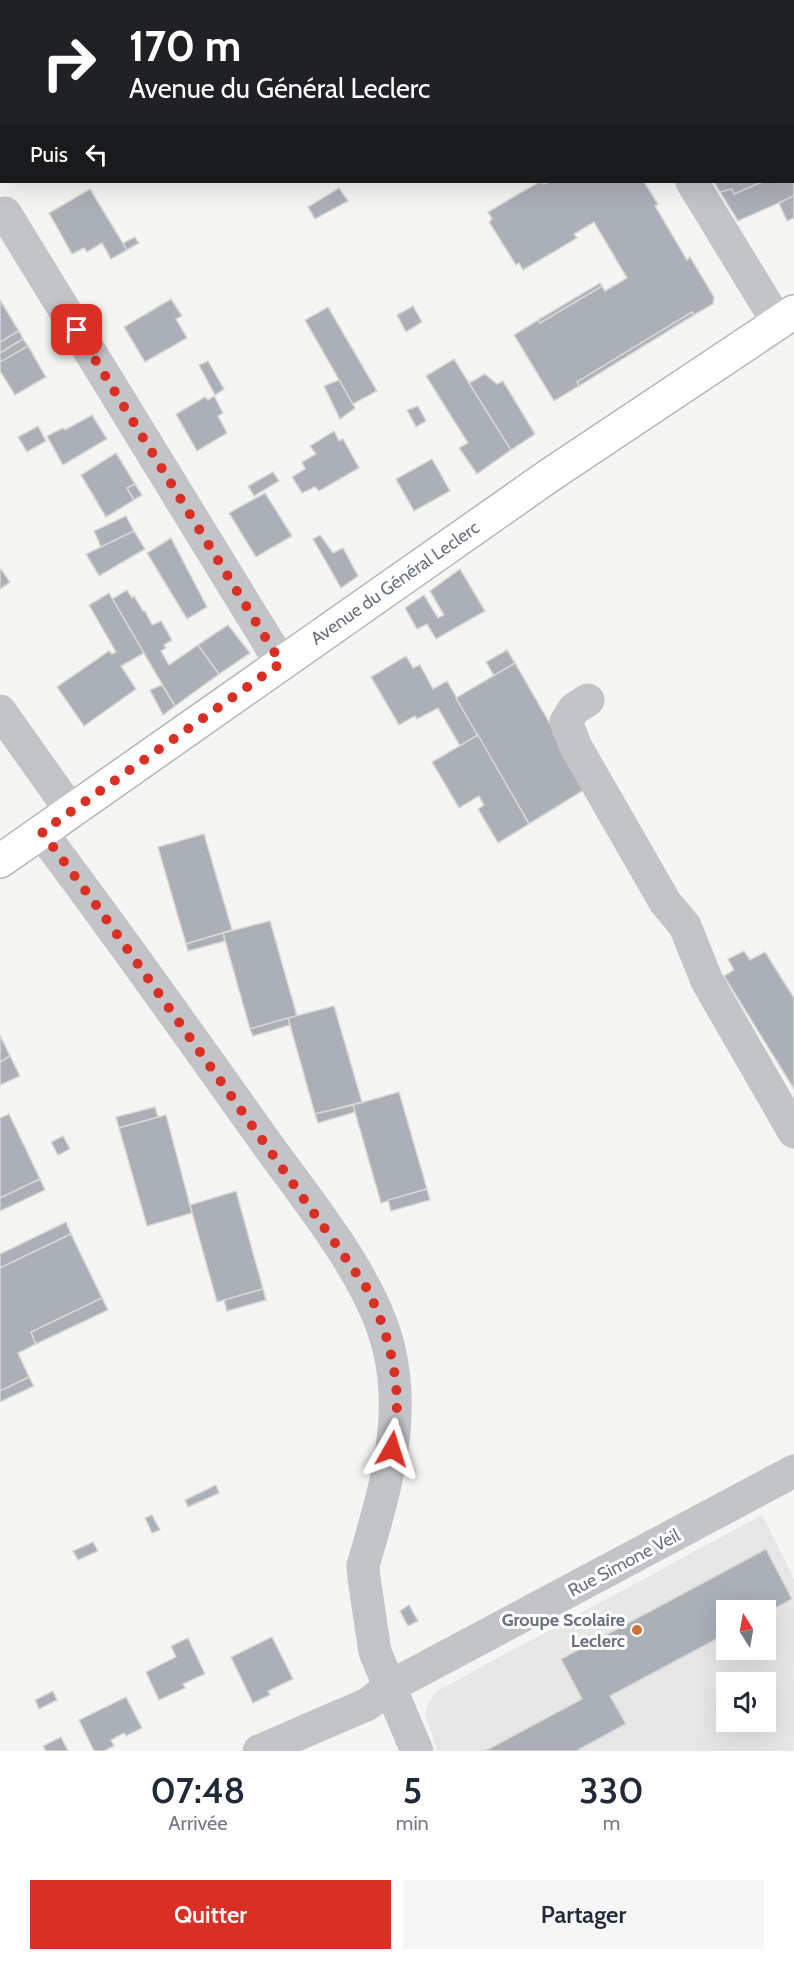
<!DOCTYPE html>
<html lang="fr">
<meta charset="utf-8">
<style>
body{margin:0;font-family:Cabin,sans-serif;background:#f6f6f7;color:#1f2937;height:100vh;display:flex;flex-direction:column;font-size:22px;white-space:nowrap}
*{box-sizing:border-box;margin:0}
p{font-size:20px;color:#747a83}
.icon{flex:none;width:33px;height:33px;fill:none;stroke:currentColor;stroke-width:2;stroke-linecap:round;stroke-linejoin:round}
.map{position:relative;height:1751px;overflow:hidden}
.panel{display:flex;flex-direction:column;background:#fff;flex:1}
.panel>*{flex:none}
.banner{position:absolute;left:0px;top:0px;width:795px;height:183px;box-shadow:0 6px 24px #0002;background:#202124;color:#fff;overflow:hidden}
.needle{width:39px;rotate:349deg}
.tools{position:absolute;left:716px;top:1600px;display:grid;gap:12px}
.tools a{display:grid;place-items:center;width:60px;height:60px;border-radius:0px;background:#fff;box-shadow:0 6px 24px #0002;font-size:30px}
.pin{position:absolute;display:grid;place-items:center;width:51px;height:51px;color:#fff;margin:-26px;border-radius:12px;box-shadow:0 3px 9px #0006}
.me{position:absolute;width:66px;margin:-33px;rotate:6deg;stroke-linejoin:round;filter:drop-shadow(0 0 4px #0008)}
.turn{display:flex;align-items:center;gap:21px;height:126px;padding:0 30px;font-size:27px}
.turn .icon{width:78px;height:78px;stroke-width:2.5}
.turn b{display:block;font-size:42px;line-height:51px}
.then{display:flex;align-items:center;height:57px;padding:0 30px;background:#0003;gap:12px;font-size:22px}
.eta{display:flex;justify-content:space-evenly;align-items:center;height:102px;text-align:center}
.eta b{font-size:36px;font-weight:600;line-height:42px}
.cta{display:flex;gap:12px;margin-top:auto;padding:12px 30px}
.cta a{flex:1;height:69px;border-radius:0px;background:#d93025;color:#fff;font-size:24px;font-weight:600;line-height:69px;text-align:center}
.cta a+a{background:#f6f6f7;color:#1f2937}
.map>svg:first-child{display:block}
.built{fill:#e6e7e6;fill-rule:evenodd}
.building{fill:#abafb6;stroke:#d7d7d5;stroke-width:1.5}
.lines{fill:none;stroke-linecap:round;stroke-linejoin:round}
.major-casing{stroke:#b3b6ba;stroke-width:36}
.minor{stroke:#c2c4c8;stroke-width:33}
.major{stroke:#fff;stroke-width:33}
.route{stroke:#d93025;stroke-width:10;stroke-dasharray:0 18}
.poi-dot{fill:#d16f38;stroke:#fff;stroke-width:2}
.labels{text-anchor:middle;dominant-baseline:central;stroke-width:6;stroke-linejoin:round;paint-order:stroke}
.street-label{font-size:18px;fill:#687281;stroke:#fff}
.poi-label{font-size:18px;font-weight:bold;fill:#687281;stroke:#fff;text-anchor:end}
</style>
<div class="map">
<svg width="794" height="1751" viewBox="0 0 794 1751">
<rect width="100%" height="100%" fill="#f5f6f3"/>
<path class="built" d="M762 1515 794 1579V1751H437L425 1714 428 1704 437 1691ZM726 1611H765V1650H726ZM726 1683H765V1722H726Z"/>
<g class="building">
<polygon points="605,0 683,0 684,2 604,2"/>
<polygon points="794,173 794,196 738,221 720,192 732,189 734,194 762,182 794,182"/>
<polygon points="539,182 544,184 549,182 644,182 658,204 655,206 687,260 690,257 714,297 713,304 694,315 692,312 577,382 579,386 554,401 514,335 538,320 540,323 602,286 605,291 627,278 594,222 574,234 577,238 523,270 519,263 516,265 489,222 492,219 488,212"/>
<polygon points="714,182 762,182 734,194 732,189 720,192"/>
<polygon points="339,188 348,201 315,219 308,207"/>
<polygon points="90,189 127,250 111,259 102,243 87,252 84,248 72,254 49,213"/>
<polygon points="794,196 794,218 787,221 779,203"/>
<polygon points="135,237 139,243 127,250 123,243"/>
<polygon points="600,283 602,286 540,323 538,320"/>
<polygon points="171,299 182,316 176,319 187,338 145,362 124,327"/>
<polygon points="0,300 19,331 0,342"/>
<polygon points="413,306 422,322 406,332 397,315"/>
<polygon points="328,307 377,391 353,404 305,320"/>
<polygon points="692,312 694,315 579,386 577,382"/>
<polygon points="19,331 23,339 0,353 0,342"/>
<polygon points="23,339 28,346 0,362 0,353"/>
<polygon points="28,346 46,377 15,395 0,371 0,362"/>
<polygon points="454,359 511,450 477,474 459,448 468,443 426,376"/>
<polygon points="208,361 224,389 215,395 199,365"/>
<polygon points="485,374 497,384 503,381 535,434 511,450 469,383"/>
<polygon points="339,380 355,408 340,419 324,386"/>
<polygon points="214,396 223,413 218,416 227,433 197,451 176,414 205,397 208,400"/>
<polygon points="418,406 426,421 416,427 407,410"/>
<polygon points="92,415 107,439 63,465 47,436 63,428 65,430"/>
<polygon points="38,426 46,441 27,452 18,437"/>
<polygon points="334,431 339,441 343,439 359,468 319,491 315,487 302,493 292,477 305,469 302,462 316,454 310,446"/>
<polygon points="116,453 135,484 127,488 134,500 106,517 81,475"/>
<polygon points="432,459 450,491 414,511 396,479"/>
<polygon points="273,472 279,481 254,496 248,486"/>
<polygon points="135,484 142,495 134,500 127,488"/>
<polygon points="265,493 292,536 256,557 229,513"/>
<polygon points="126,516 134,531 101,547 94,531"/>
<polygon points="134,531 145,549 99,576 86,554"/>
<polygon points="320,535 333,553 343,548 358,576 341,588 313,539"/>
<polygon points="171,538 207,607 187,619 147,553"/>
<polygon points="0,568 10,582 0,589"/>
<polygon points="460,569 485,611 436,639 427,624 417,629 405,608 424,595 438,618 444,615 430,591"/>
<polygon points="127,590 132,598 134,596 143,611 145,611 152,625 161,621 172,640 164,645 166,648 161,651 169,665 198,645 219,674 175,706 112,599"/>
<polygon points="109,593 144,653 121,666 136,689 84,726 57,687 109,651 112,654 116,652 89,605"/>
<polygon points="228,625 250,653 219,674 198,645"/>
<polygon points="507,650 515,663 494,676 486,662"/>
<polygon points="406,656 413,668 420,665 433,689 447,681 478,735 460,746 438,708 417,719 415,716 399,725 371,677"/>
<polygon points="515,663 587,788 529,824 456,698"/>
<polygon points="162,685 175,706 163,715 150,690"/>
<polygon points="478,735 529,824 498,843 478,809 484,805 479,796 459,808 432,762"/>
<polygon points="204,834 232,930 186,944 158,847"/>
<polygon points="270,921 297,1016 250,1029 223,933"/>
<polygon points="223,933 225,941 188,951 186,944"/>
<polygon points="744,951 750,960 765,952 794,998 794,1089 724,976 734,970 728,959"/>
<polygon points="334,1006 362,1102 315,1114 288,1018"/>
<polygon points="288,1018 290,1025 253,1036 250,1029"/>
<polygon points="0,1035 10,1056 0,1062"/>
<polygon points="10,1056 20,1076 0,1085 0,1062"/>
<polygon points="399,1092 427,1189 381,1203 353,1105"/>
<polygon points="353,1105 355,1112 318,1123 315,1114"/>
<polygon points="155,1107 158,1117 119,1128 116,1117"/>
<polygon points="9,1114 40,1179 0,1198 0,1118"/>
<polygon points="166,1115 192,1213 147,1226 119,1128"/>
<polygon points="63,1136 70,1149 58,1155 51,1142"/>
<polygon points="40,1179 45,1190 0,1211 0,1198"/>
<polygon points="427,1189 430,1200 391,1211 388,1200"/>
<polygon points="236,1191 263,1289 217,1302 190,1205"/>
<polygon points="66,1222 71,1234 0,1268 0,1254"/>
<polygon points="71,1234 102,1298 31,1332 36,1344 18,1353 29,1377 0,1391 0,1268"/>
<polygon points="263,1289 266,1300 227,1311 224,1300"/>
<polygon points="102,1298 108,1310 36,1344 31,1332"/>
<polygon points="29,1377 34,1386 0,1402 0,1391"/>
<polygon points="216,1485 219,1493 188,1507 185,1500"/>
<polygon points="152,1515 160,1530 152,1533 145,1518"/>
<polygon points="93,1542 98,1551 78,1560 73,1551"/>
<polygon points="766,1549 792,1599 765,1614 765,1611 726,1611 726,1634 610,1696 626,1724 576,1751 485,1751 582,1699 561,1659"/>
<polygon points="409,1605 418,1621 408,1626 400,1611"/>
<polygon points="272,1637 293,1679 268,1691 270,1695 253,1703 231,1657"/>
<polygon points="188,1638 205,1674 183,1684 185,1688 159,1700 146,1672 176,1657 171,1646"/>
<polygon points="53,1691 57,1700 39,1709 35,1700"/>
<polygon points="126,1697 142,1728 126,1736 124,1733 111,1740 114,1746 104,1751 94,1751 79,1720"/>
<polygon points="61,1737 68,1751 46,1751 43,1746"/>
</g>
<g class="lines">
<defs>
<polyline id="major" points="0,861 550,475 794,312"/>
</defs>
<use href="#major" class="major-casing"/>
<g class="minor">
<polyline points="580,0 580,2"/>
<polyline points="692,182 778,323"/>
<polyline points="5,213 281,663"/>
<polyline points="588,700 574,709 566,722 576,747 665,902 685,926 707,981 794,1132"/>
<polyline points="0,711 71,811"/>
<path d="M41 832C117 932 189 1035 262 1137 305 1198 372 1276 389 1349 407 1424 383 1495 363 1566L364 1578 375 1652 417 1751"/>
<polyline points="259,1751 368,1704 389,1687 794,1471"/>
</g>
<use href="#major" class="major"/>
</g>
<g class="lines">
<path class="route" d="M77 330 281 663 42 832 99 909 366 1287C384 1322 396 1362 397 1401 397 1417 394 1433 392 1449"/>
</g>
<circle class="poi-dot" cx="637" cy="1630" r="6"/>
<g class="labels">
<g class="street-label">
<text transform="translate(395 583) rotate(-35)">Avenue du Général Leclerc</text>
<text transform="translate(624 1563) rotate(-28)">Rue Simone Veil</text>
</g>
<g class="poi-label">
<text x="625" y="1620">Groupe Scolaire<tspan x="625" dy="21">Leclerc</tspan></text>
</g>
</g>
</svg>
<div class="tools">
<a><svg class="needle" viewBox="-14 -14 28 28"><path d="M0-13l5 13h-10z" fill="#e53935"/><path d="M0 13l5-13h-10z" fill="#747a83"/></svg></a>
<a><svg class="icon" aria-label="sound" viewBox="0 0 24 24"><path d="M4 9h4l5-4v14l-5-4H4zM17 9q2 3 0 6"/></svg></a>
</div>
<div class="pin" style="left:77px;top:330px;background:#d93025"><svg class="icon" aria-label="arrive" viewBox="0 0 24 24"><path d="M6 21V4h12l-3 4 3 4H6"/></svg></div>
<svg class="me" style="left:392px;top:1449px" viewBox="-20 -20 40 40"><path d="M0-17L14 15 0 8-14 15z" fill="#d93025" stroke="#fff" stroke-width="4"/></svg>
<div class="banner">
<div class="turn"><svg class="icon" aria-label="right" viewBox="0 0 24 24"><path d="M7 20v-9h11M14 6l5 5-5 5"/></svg><div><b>170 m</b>Avenue du Général Leclerc</div></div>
<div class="then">Puis<svg class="icon" aria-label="left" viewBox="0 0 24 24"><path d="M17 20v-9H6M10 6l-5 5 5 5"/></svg></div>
</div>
</div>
<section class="panel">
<div class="eta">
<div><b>07:48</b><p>Arrivée</p></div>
<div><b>5</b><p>min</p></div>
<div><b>330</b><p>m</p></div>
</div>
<div class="cta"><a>Quitter</a><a>Partager</a></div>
</section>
